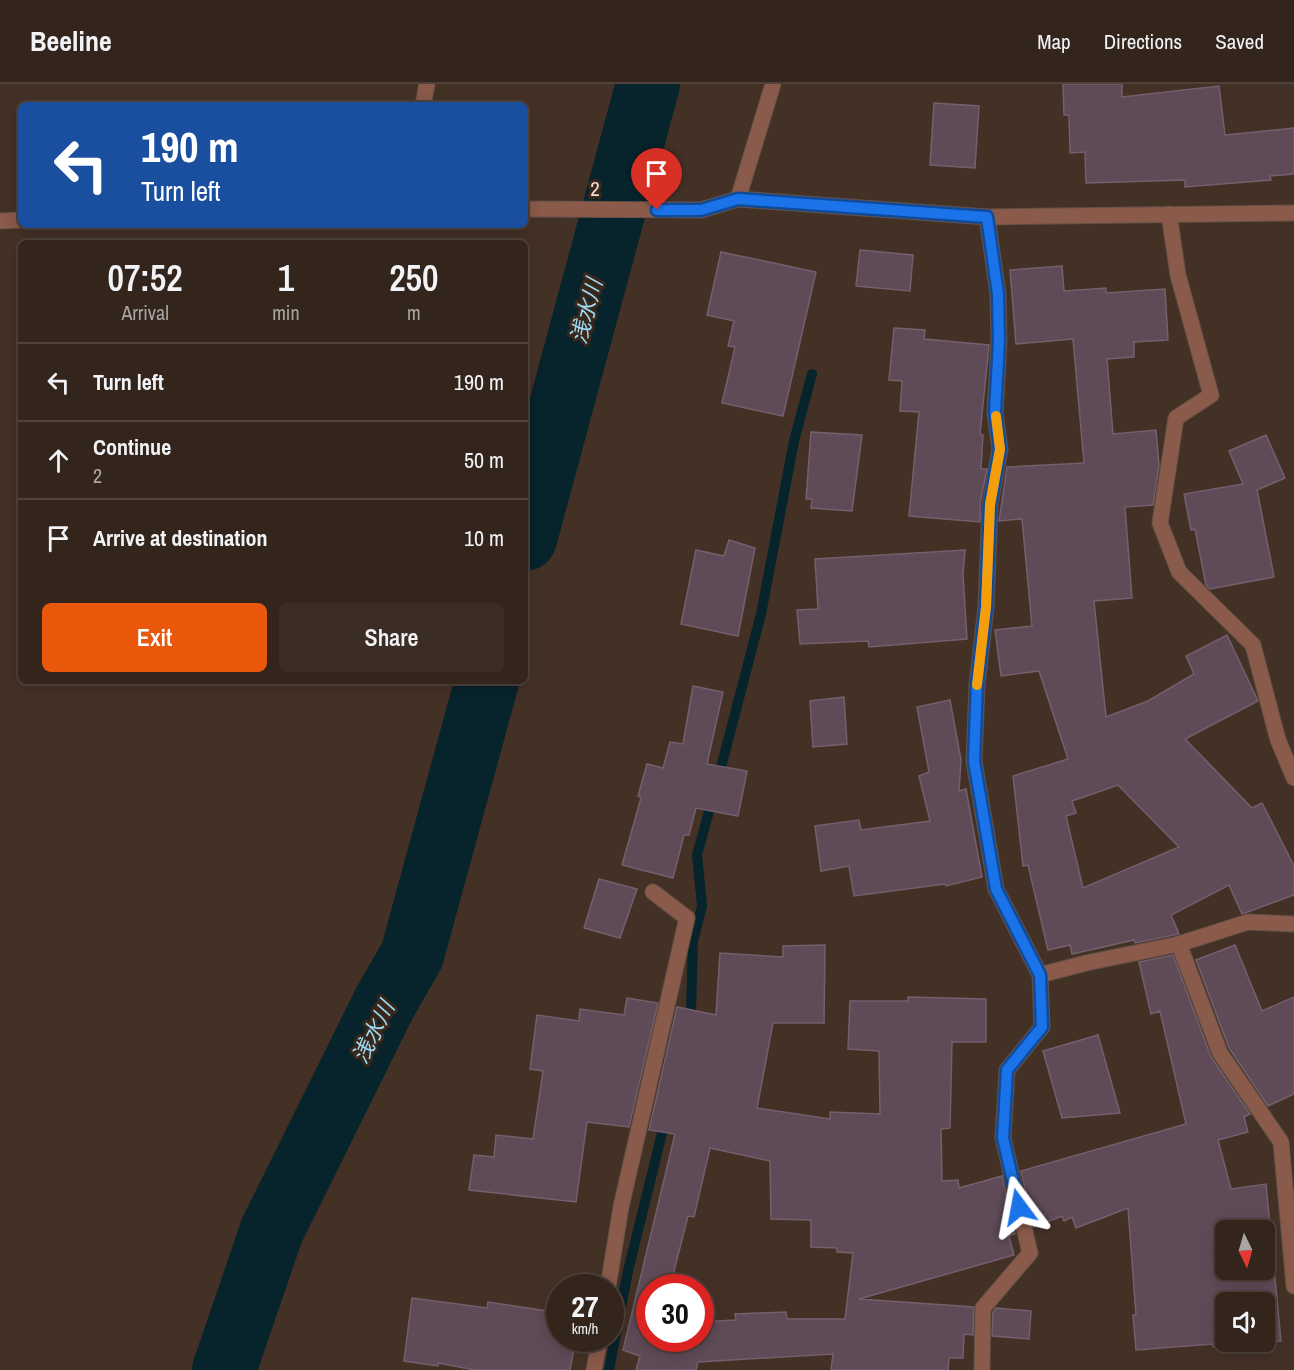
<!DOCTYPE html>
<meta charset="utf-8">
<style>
body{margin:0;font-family:"Archivo Narrow","Noto Sans JP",sans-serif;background:#3b2d25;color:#f1f3f6;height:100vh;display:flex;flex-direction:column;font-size:22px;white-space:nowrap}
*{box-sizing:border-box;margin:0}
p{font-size:20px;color:#a9a5a3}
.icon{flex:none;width:33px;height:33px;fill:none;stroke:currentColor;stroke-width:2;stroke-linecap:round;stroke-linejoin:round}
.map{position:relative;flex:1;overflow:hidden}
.details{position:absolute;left:18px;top:156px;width:510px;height:444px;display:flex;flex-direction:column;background:#33251c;border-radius:9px;box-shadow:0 3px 15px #0003,0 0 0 2px #4e423b}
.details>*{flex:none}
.hud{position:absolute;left:18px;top:18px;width:510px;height:126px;border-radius:9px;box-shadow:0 3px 15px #0003,0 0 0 2px #4e423b;background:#1a4fa0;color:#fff;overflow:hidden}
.needle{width:39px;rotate:175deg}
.controls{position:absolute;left:1215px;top:1136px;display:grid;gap:12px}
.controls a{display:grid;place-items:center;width:60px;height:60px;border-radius:9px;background:#33251c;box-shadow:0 3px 15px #0003,0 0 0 2px #4e423b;font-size:30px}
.speed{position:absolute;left:546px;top:1190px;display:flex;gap:12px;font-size:30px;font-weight:700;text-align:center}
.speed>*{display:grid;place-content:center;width:78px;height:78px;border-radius:50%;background:#33251c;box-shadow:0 3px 15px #0003,0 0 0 2px #4e423b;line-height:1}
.speed small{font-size:15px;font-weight:400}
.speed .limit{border:9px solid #d22;background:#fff;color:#111}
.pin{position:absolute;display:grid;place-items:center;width:51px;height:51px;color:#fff;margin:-62px -26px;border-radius:50% 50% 50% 0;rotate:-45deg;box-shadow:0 0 6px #0007}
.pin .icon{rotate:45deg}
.me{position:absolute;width:66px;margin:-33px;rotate:347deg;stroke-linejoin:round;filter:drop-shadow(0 0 4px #0008)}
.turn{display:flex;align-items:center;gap:21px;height:126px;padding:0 24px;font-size:27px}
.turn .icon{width:78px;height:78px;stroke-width:2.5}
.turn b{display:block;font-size:42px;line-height:51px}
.eta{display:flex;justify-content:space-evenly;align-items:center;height:102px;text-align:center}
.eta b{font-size:36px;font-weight:600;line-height:42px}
.cta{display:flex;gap:12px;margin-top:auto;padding:12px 24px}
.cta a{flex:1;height:69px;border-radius:9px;background:#ea580c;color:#fff;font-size:24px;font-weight:600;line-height:69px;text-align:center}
.cta a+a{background:#3b2d25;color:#f1f3f6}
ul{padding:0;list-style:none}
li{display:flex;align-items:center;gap:18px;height:78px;padding:0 24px;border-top:2px solid #4e423b}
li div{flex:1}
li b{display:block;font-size:22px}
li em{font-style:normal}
header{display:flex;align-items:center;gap:36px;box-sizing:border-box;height:84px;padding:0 30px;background:#33251c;border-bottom:2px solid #4e423b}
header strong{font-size:28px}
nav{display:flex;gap:33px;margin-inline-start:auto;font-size:21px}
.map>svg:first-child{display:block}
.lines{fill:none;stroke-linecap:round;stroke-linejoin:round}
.stream{stroke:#07232c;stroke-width:10}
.river{stroke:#07232c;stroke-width:64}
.building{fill:#5f4b58;stroke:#745f6d;stroke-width:1.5;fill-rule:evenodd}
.minor-casing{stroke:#625046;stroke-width:17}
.minor{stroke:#8a5a4a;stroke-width:15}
.route-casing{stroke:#114b97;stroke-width:15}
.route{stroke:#1a73e8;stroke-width:10}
.slow{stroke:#f59e0b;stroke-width:10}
.labels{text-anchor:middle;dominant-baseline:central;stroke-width:6;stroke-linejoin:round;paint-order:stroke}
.street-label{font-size:21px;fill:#e8dcd5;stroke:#3a271c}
.water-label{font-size:22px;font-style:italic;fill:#9adbf4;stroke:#3a271c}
</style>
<header>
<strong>Beeline</strong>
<nav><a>Map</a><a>Directions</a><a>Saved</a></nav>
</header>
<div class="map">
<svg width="1294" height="1286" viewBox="0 0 1294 1286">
<rect width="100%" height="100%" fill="#443126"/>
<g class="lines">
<g class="stream">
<polyline points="718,695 761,530 794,357 812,290"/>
<polyline points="688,940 691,928 693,857 702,822 697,771 713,713"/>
<polyline points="609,1286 628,1187 665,1037"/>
</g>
<g class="river">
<polyline points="525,455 648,0"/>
<polyline points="224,1286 272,1146 385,918 412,871 487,597"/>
</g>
</g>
<g class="building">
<polygon points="1063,0 1122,0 1122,13 1219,2 1225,51 1294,44 1294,90 1270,92 1271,96 1185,103 1185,96 1086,99 1085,68 1070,69 1069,31 1064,31"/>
<polygon points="934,19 979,22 975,84 930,81"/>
<polygon points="860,166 913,171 910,207 856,202"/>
<polygon points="721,168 816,188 783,332 722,319 735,263 728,262 734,237 707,231"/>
<path d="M1062 182 1064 207 1106 204V209L1165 205 1168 256 1134 258V273L1107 275 1113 350 1156 346 1159 381 1153 421 1125 423 1132 514 1094 517 1106 633 1148 617 1194 590 1186 572 1227 551 1258 617 1185 655 1252 724 1262 719 1294 782V811L1242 830 1229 801 1171 831 1179 850 1135 859 1134 856 1072 870 1070 861 1048 866 1028 781 1023 782 1013 692 1068 675 1039 587 1001 592 995 546 1032 542 1022 435 999 437 1007 383 1084 379 1073 255 1016 260 1010 186ZM1118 701 1179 763 1083 804 1066 732 1076 729 1072 717Z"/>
<polygon points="894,244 925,246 924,255 989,261 980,350 983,351 981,385 987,385 980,419 980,438 909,432 919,328 900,327 902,297 889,296"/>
<polygon points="811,348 862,351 852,427 811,424 812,415 806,415"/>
<polygon points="1266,351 1285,394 1257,406 1274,493 1210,505 1206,501 1195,445 1191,446 1184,410 1243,400 1229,367"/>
<polygon points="729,456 755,464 738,552 681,540 696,466 724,472"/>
<polygon points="965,466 963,491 967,555 869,563 868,557 800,560 797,526 818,525 815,475"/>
<polygon points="693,602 723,608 707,680 747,687 738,732 696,724 689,751 684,751 673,794 622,781 641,714 638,712 647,680 663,684 670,658 683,660"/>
<polygon points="844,613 847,660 813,663 810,617"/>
<polygon points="950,616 961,676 959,707 966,705 982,793 946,802 945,800 854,812 849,782 821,787 815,742 859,736 861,746 930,737 919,692 929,688 917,623"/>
<polygon points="599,795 637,805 620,854 584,844"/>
<path d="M825 861 824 939H773L757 1024 830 1035V1028L880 1030 879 967 848 965 850 917H908V913L986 915V958H952L950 1044 941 1045 942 1097 958 1096 959 1104 1002 1092 1015 1150 1009 1152 1014 1171 859 1215 974 1223 973 1251 964 1250 963 1274H949L948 1286H831L833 1270 698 1278 696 1286H636L640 1272 623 1266 675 1050 649 1046 677 923 716 931 720 869 783 873V862ZM710 1064 770 1077 771 1135 811 1136V1163L837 1164V1168L853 1169 845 1235H787L786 1228 735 1230 736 1236 700 1238V1254H650V1203H670L688 1132 694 1133Z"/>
<polygon points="1235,861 1262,927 1294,913 1294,1010 1268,1022 1229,964 1196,876"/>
<path d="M1173 871 1211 973 1250 1030 1244 1033 1248 1048 1218 1056 1231 1105 1266 1100 1281 1257 1213 1263V1260L1136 1266 1133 1231H1136L1128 1124 1076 1144 1072 1133 1064 1137 1062 1132 1034 1143 1021 1087 1186 1040 1160 927 1151 930 1139 878ZM1226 1146H1264V1185H1226ZM1226 1218H1264V1257H1226Z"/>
<polygon points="627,914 658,919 629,1043 587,1038 576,1118 469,1106 474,1071 494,1073 496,1051 533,1055 543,987 530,985 537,931 579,937 580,925 624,931"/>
<polygon points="1098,951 1120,1029 1062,1034 1043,967"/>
<polygon points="412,1214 487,1224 488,1218 560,1229 560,1254 576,1254 570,1286 475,1286 438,1279 438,1282 404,1277"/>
<polygon points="996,1224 1031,1227 1029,1255 992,1252 993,1228"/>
</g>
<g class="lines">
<defs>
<g id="minor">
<polyline points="423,21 427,0"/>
<polyline points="738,115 773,0"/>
<polyline points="525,125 701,126 738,115 987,133 1294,129"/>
<polyline points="1169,130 1178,191 1211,311 1176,334 1160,439 1179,488 1253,561 1278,656 1294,694"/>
<polyline points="0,137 21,136"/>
<polyline points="1179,860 1220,969 1281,1058 1294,1202"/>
<polyline points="1040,891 1086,879 1179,860 1248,838 1294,840"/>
<polyline points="608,1203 621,1123 687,834 653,808"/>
<polyline points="594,1286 600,1254"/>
<polyline points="982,1286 983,1224 1030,1169 1003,1054 1007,986 1042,943 1040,891 996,805 974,677 977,601 986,523 990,421 1000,365 995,329 999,258 998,210 987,133"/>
</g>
</defs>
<use href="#minor" class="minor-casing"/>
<use href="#minor" class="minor"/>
</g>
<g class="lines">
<defs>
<polyline id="route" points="657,126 701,126 738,115 987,133 998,210 999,258 995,328 1000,365 990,421 986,523 977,600 974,677 996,805 1040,891 1042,943 1007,986 1003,1054 1019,1123"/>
</defs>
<use href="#route" class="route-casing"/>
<use href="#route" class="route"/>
<polyline class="slow" points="977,601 986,523 990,421 1000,365 996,332"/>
</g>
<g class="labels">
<g class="street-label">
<text x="595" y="104">2</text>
</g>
<g class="water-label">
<text transform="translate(586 227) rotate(-75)">浅水川</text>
<text transform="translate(373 948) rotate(-63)">浅水川</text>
</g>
</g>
</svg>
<div class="controls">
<a><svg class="needle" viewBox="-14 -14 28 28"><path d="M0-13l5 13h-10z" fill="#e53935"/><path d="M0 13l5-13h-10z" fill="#a9a5a3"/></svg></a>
<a><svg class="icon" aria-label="sound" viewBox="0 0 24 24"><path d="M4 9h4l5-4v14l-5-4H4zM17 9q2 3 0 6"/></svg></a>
</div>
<div class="speed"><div>27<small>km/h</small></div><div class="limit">30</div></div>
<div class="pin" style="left:657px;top:126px;background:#d93025"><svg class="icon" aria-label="arrive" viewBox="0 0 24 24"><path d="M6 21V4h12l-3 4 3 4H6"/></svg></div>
<svg class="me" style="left:1019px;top:1123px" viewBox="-20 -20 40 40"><path d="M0-17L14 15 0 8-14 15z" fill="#1a73e8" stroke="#fff" stroke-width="4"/></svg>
<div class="hud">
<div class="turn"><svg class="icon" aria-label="left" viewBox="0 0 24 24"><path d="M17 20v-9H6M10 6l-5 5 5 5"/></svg><div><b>190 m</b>Turn left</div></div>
</div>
<section class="details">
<div class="eta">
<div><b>07:52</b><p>Arrival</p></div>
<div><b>1</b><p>min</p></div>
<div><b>250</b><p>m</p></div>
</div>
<ul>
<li><svg class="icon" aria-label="left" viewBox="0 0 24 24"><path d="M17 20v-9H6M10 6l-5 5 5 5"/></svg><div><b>Turn left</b></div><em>190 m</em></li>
<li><svg class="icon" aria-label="ahead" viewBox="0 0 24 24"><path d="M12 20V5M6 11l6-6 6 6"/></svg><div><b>Continue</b><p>2</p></div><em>50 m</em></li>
<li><svg class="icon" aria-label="arrive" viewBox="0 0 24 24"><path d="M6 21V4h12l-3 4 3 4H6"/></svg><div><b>Arrive at destination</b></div><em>10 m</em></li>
</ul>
<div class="cta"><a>Exit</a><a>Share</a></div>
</section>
</div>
